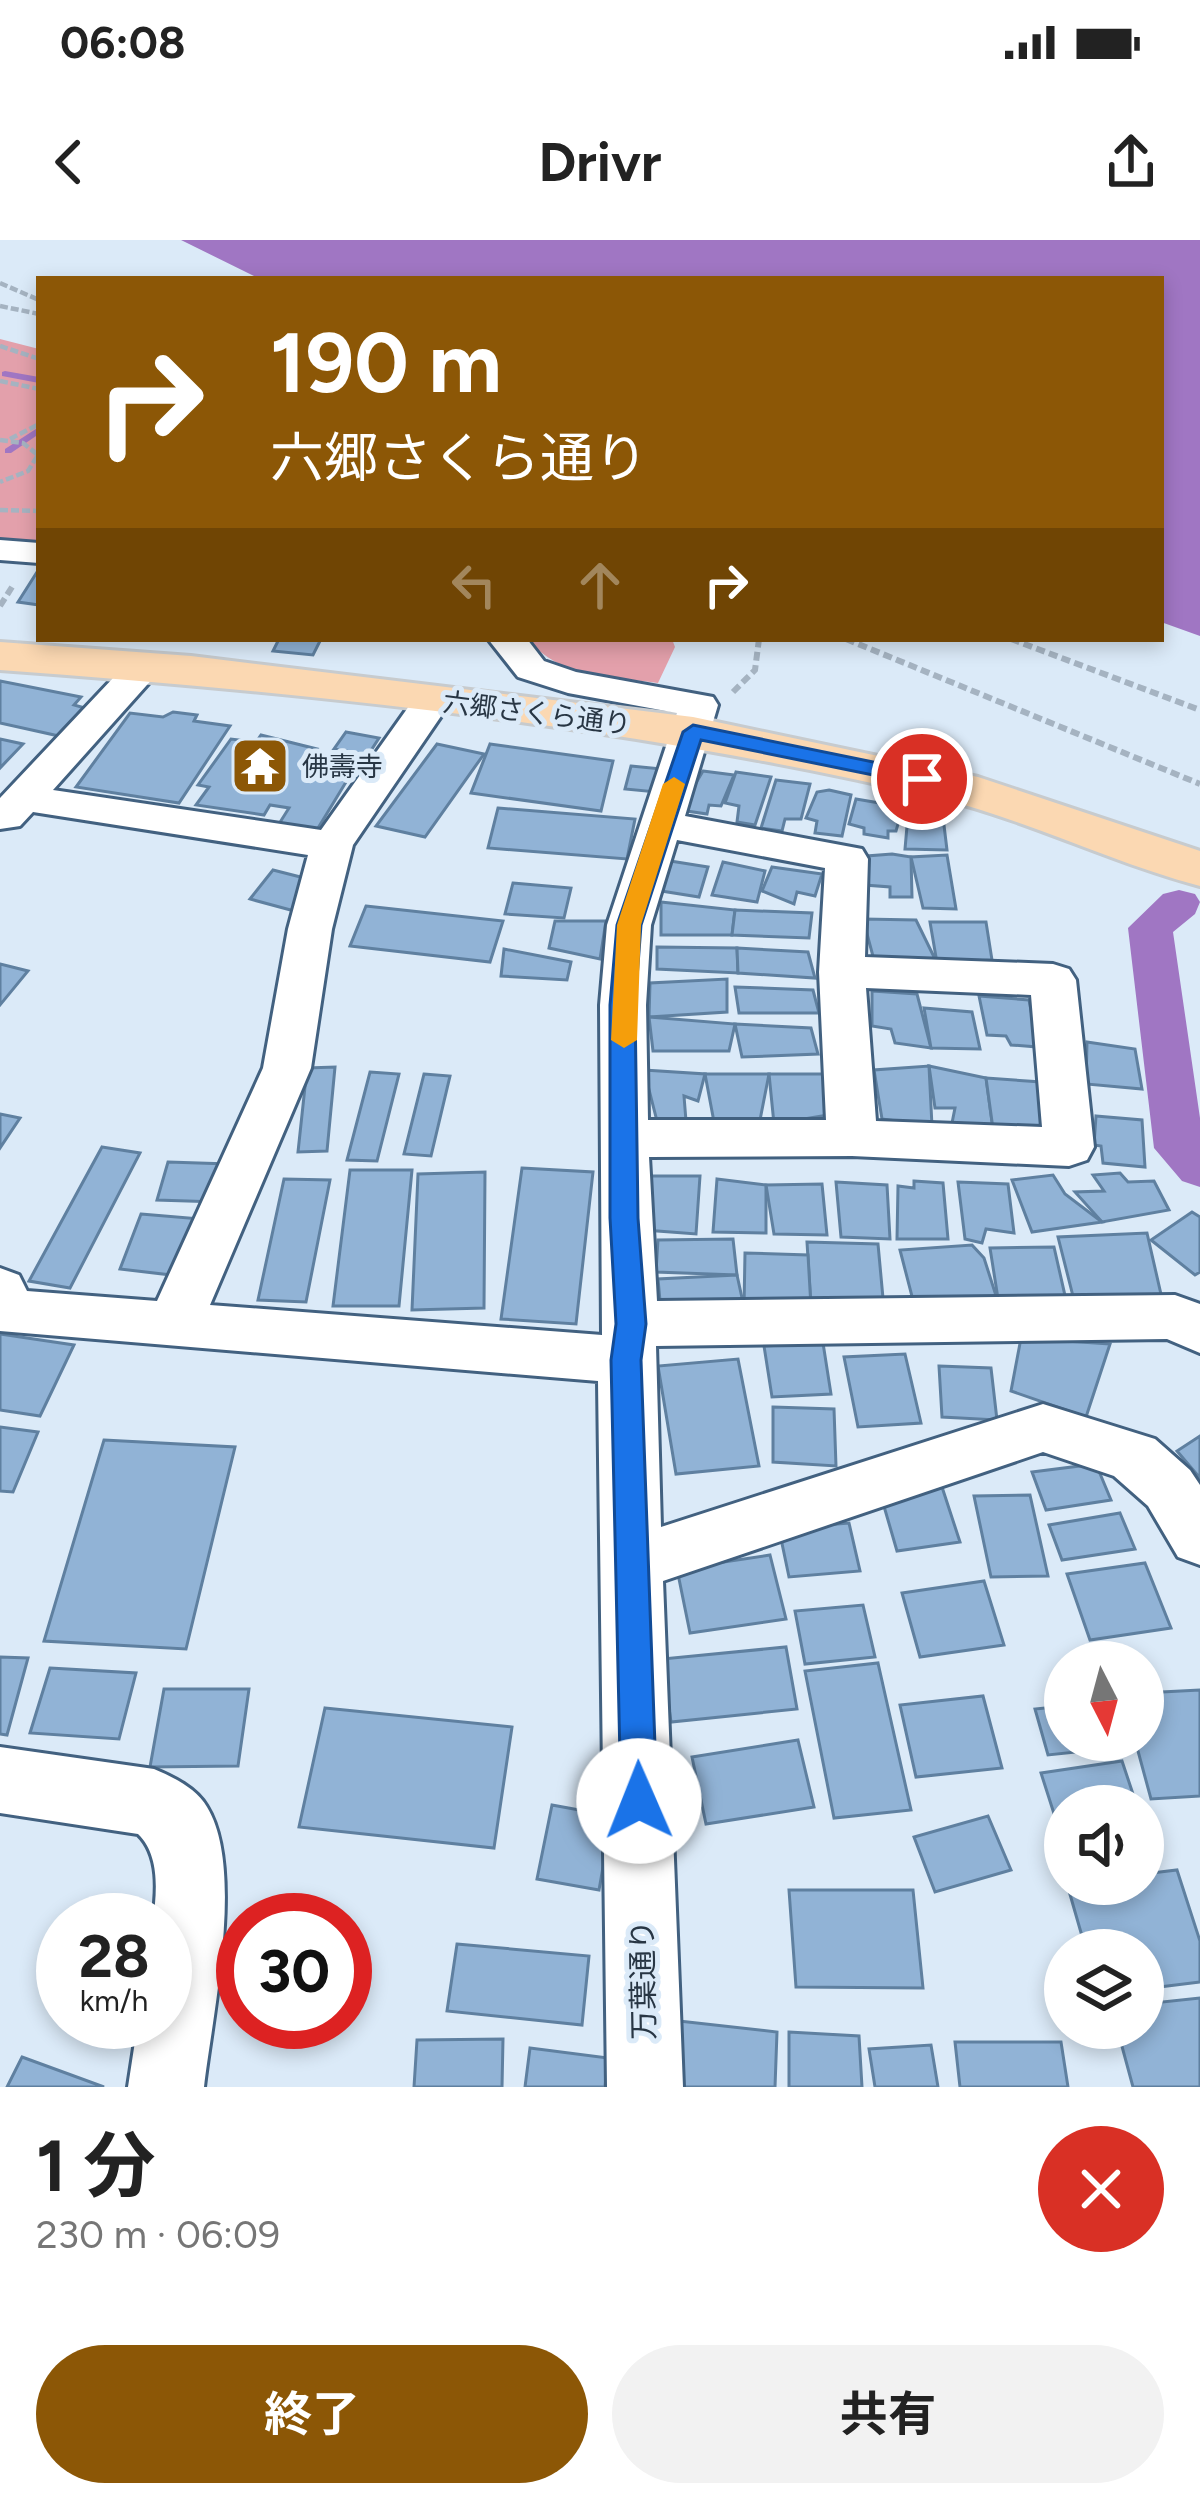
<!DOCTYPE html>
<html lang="ja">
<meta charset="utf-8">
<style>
body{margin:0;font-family:Figtree,"Noto Sans JP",sans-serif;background:#f2f2f2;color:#222;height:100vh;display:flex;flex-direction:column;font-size:45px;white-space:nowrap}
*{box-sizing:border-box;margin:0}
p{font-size:39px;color:#767676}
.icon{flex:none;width:66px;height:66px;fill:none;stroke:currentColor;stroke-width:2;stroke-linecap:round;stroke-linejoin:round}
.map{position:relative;height:1847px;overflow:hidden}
.drawer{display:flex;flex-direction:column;background:#fff;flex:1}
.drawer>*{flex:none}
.hud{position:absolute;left:36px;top:36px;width:1128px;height:366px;border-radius:0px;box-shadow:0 6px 18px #0003;background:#8c5706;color:#fff;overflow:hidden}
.needle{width:78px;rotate:174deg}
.buttons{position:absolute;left:1044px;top:1401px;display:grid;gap:24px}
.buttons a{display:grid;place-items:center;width:120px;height:120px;border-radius:50%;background:#fff;box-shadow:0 6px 18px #0003;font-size:60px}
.speed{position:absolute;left:36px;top:1653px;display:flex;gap:24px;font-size:60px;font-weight:700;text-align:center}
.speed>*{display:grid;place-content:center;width:156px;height:156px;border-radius:50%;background:#fff;box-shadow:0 6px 18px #0003;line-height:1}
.speed small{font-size:30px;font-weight:400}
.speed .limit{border:18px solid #d22;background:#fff;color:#111}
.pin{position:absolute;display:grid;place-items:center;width:102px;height:102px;color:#fff;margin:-51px;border:6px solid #fff;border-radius:50%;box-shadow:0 3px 12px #0007}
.me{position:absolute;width:132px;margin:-66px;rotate:359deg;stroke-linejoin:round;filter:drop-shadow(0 0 9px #0008)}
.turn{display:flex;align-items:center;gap:42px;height:252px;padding:0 36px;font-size:54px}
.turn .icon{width:156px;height:156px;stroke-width:2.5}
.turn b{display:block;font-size:84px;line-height:102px}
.lanes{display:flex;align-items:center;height:114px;padding:0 36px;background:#0003;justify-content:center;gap:60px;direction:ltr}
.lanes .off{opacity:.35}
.round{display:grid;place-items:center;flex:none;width:126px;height:126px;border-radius:63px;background:#f2f2f2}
.head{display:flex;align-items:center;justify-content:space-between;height:204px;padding:0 36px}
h1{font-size:72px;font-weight:700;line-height:90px}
.button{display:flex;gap:24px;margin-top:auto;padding:24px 36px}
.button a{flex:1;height:138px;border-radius:72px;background:#8c5706;color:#fff;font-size:48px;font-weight:700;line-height:138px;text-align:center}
.button a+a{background:#f2f2f2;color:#222}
.status{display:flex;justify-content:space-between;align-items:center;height:84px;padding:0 60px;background:#fff;direction:ltr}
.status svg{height:33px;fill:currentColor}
header{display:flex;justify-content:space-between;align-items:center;height:156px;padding:0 36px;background:#fff;font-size:54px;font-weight:700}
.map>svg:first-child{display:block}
.green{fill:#e3a0ab}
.water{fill:#a076c3}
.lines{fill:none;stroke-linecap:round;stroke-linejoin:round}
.stream{fill:#a076c3;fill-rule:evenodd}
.canal{fill:#a076c3;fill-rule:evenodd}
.building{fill:#91b3d6;stroke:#5f80a0;stroke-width:3}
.minor-casing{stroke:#426180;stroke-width:6}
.major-casing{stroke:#c7cbce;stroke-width:6}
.path-far1{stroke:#a5b3c1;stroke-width:4.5;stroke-dasharray:8 3;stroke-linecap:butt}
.path{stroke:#a5b3c1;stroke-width:6;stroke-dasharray:9 4.5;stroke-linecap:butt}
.minor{fill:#fff;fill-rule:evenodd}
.major{fill:#fbd8b2;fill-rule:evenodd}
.route{fill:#1a73e8;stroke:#114b97;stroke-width:3}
.slow{fill:#f59e0b}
.labels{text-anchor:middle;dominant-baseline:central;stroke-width:10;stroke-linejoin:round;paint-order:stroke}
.far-street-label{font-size:27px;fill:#283644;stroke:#dbeaf8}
.far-poi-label{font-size:27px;fill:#283644;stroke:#dbeaf8;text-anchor:start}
.street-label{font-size:30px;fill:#283644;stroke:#dbeaf8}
</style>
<div class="status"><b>06:08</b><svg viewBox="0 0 49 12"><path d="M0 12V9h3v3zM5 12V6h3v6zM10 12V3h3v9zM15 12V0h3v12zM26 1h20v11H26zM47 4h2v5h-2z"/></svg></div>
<header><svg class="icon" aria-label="back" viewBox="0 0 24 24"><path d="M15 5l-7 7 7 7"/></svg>Drivr<svg class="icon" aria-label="share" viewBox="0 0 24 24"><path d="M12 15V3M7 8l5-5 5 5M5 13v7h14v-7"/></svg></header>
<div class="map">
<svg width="1200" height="1847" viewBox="0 0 1200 1847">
<rect width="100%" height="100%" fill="#dbeaf8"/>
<g class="green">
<polygon points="0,99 39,109 39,303 0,301"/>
<path d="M527 399H672L675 407 658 443C608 436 562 439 527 399Z"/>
</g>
<polygon class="water" points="181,0 1200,0 1200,396 1161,382 1161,39 260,39"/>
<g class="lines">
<g class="stream">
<polygon points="5,131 39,137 39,143 2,136 2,132"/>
<polygon points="39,187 39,194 11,213 5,213 5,209"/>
</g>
<polygon class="canal" points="1179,650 1195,654 1200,662 1195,674 1173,692 1200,878 1200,947 1182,941 1154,908 1128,688 1163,654"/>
</g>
<g class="building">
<polygon points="39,329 39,365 18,362"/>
<polygon points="279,399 321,399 313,415 273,411"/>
<polygon points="0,441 81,457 74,465 85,468 59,496 0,483"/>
<polygon points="173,472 197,475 194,481 230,486 179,563 76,547 130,473 163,477"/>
<polygon points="346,492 379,498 368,515 334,509"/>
<polygon points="261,495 317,509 311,517 357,524 315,593 277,587 289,568 270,565 264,575 196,565 209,547 198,545 231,499 256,502"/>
<polygon points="0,499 23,504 0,528"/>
<polygon points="437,504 484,514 425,597 376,586"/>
<polygon points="490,504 613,521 601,571 471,553"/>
<polygon points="631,526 662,529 656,552 625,549"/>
<polygon points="703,531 734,535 721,566 709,565 707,574 680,570"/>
<polygon points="736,532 771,537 755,585 737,582 739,566 725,563"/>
<polygon points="776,540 810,544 801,579 785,579 782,591 761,588"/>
<polygon points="829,550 851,555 842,596 815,593 817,581 806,578 817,552"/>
<polygon points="856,559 903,567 896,591 888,591 888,598 864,594 864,588 849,584"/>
<polygon points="498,568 635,579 627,619 488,608"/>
<polygon points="908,575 943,577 947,610 905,609"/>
<polygon points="892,614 911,617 912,657 890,657 890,647 865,645 867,616"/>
<polygon points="947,615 956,669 923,668 911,617"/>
<polygon points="664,620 708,627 699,657 655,650"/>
<polygon points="723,622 765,631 757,662 712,655"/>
<polygon points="772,627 822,634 815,656 797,652 794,664 762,651"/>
<polygon points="273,630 320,642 298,672 250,659"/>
<polygon points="513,643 571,648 564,678 505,674"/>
<polygon points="661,662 735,670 732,695 661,695"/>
<polygon points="366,666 503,681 490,722 350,706"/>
<polygon points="735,670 812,673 809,698 732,695"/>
<polygon points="863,679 916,680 937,723 874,720"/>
<polygon points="555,681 606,681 600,719 549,708"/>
<polygon points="930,682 986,682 992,720 937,723"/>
<polygon points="657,707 737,708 738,733 657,729"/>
<polygon points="737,708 808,712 815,738 738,733"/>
<polygon points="504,709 571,722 567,740 501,736"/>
<polygon points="0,724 28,731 0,765"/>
<polygon points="727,739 727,772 649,777 650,743"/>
<polygon points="735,747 813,750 819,773 739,773"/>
<polygon points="872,751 917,754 931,808 895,803 891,789 872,786"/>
<polygon points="979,756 1029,760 1038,807 1011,805 1006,796 987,795"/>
<polygon points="924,768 972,772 980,809 931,808"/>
<polygon points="649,777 735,784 729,811 653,811"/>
<polygon points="735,784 811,788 818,814 742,817"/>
<polygon points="1087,802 1135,809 1142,849 1086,844"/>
<polygon points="929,826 986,838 993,889 952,883 955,868 935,868"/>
<polygon points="929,826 932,886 882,879 874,830"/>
<polygon points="335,827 327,911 298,912 307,828"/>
<polygon points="644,830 705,834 698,861 684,856 686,881 657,881"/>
<polygon points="370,832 399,834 377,921 347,920"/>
<polygon points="424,834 450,836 431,916 404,914"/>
<polygon points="705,834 769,834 760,880 714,882"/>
<polygon points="769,834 823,834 834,874 774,884"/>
<polygon points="986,838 1041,842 1044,884 1027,891 993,889"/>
<polygon points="0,874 20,878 0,908"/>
<polygon points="1096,876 1142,880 1145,927 1103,923 1101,906 1094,905"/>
<polygon points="102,907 140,913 70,1048 29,1041"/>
<polygon points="168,922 228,924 218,962 157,960"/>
<polygon points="522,928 593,932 576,1084 501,1079"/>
<polygon points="350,930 412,930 399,1066 333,1066"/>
<polygon points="485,932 484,1068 412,1070 418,934"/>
<polygon points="1120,933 1128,942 1154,941 1169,970 1102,982 1075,952 1104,951 1093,935"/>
<polygon points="1053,935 1065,954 1102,982 1032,992 1012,940"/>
<polygon points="647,936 700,936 696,994 645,990"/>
<polygon points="284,939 330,940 306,1062 258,1060"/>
<polygon points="717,939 766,945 766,993 713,992"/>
<polygon points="914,941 943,943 948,999 897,999 898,946 914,948"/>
<polygon points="836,942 887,945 890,999 841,997"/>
<polygon points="958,942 1008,944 1014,993 986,989 982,1003 965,999"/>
<polygon points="822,944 827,995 774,994 766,945"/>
<polygon points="1192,972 1200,977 1200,1032 1195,1035 1151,1000"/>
<polygon points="141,974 201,979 180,1036 120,1029"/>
<polygon points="1147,993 1163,1063 1076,1068 1058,997"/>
<polygon points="733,999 737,1035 656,1032 658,1000"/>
<polygon points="807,1002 878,1004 884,1069 811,1067"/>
<polygon points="972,1005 984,1018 999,1065 915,1068 900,1010"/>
<polygon points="1054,1007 1066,1060 999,1065 990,1008"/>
<polygon points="745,1013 808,1015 811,1067 744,1067"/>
<polygon points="737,1035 744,1067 661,1072 658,1039"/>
<polygon points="0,1094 74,1105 40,1176 0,1170"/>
<polygon points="1021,1098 1110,1104 1086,1177 1011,1151"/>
<polygon points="823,1103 831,1154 772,1157 764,1106"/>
<polygon points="905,1114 921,1183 858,1187 844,1117"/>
<polygon points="738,1119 759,1226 676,1234 658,1126"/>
<polygon points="939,1126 991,1128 997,1180 942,1177"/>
<polygon points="773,1167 834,1169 836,1226 773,1222"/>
<polygon points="0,1187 38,1192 13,1252 0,1251"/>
<polygon points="1200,1196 1200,1238 1177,1211"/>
<polygon points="104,1200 235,1207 186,1409 44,1401"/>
<polygon points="1096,1224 1111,1260 1046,1270 1032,1232"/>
<polygon points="942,1247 960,1302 897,1311 881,1256"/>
<polygon points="1030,1255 1048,1336 991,1337 974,1256"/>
<polygon points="1120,1273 1135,1309 1062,1320 1049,1285"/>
<polygon points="849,1283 860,1331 789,1337 779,1289"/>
<polygon points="770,1315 786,1379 690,1393 677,1329"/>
<polygon points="1145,1323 1171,1388 1090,1400 1067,1334"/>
<polygon points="984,1341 1004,1405 920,1417 902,1353"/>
<polygon points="863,1365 875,1417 805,1424 795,1371"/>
<polygon points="786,1407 797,1469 671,1482 662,1419"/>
<polygon points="0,1417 28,1418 7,1495 0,1494"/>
<polygon points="878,1423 911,1570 834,1578 805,1431"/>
<polygon points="50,1428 136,1433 119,1499 30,1493"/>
<polygon points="164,1449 249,1449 238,1526 150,1527"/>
<polygon points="1200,1450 1200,1556 1151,1559 1135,1500 1143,1500 1143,1453"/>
<polygon points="983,1456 1002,1528 916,1537 900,1465"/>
<polygon points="1065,1466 1065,1500 1122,1500 1124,1507 1048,1515 1035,1469"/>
<polygon points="325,1468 512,1487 494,1608 299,1587"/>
<polygon points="798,1500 814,1567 706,1584 692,1517"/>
<polygon points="1122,1521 1137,1566 1065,1566 1065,1608 1041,1533"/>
<polygon points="552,1565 612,1576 599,1650 537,1639"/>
<polygon points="988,1576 1011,1630 935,1652 914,1597"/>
<polygon points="1177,1630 1200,1701 1200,1742 1143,1749 1143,1710 1086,1710 1067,1644 1143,1644 1143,1634"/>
<polygon points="789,1650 913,1650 923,1748 796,1747"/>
<polygon points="457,1704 589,1716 582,1785 447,1771"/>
<polygon points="1200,1758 1200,1847 1133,1847 1117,1788 1143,1788 1143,1764"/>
<polygon points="670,1780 777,1792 775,1847 665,1847"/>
<polygon points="789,1792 859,1796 862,1847 789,1847"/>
<polygon points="503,1799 502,1847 414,1847 417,1800"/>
<polygon points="955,1802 1061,1802 1068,1847 960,1847"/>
<polygon points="931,1805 938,1847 875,1847 869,1809"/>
<polygon points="530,1808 608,1818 605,1847 525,1847"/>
<polygon points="22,1817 104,1847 7,1847"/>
</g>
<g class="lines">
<defs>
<g id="minor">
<polygon points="0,300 39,303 39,323 0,320"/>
<path d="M488 399H527L544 421 576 432 713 457 718 465 685 576 862 609 868 619 865 717 1053 724 1069 729 1076 740 1094 907 1087 920 1069 926 852 916 649 917 657 1061 1175 1055 1200 1064V1113L1167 1099 656 1106 661 1287 1043 1164 1155 1199 1190 1230 1200 1245V1325L1178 1317 1148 1266 1114 1236 1043 1212 663 1341 683 1847H607L598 1141 0 1091V1028L19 1035 27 1051 157 1061 263 828 288 689 308 615 33 572 20 586 0 589V558L131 419H157L163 427 53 550 321 590 419 452H447L452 460 353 605 332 689 311 828 210 1065 602 1095 600 765 607 685 677 473 568 453 518 437ZM677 600 825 628 819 732 826 880H648L646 765 651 685ZM866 748 1031 755 1042 887 876 881Z"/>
<path d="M0 1507 154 1529C173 1537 196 1548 207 1567 245 1629 212 1776 204 1847H128L138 1782H165V1680H153C157 1652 160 1615 138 1594L0 1573Z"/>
</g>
<path id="major" d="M0 402 191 416 693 477 978 537 1200 611V646C1113 623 1030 581 942 559 636 486 314 453 0 430Z"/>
</defs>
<use href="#minor" class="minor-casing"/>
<use href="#major" class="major-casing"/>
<g class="path-far1">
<polyline points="0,43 39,60"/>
<polyline points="0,66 39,74"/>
<polyline points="0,106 39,119"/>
<polyline points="0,141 39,149"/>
<polyline points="10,199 39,184"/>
<polyline points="0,200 23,203 38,215 28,231 0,242"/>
<polyline points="0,270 39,271"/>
</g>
<g class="path">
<polyline points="0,366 12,347"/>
<polyline points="846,399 1200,544"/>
<polyline points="1011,399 1200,470"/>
<polyline points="733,452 755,430 759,399"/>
</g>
<use href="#minor" class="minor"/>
<use href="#major" class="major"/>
</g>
<polygon class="route" points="693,485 922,532 933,539 922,545 701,500 641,685 635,765 638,978 646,1084 641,1120 657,1561 652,1574 639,1579 626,1574 621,1561 611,1120 616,1084 610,978 610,765 617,685 683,492"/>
<polygon class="slow" points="674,537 685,544 641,685 637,800 624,808 611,800 617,685 663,544"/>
<defs>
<symbol id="temple-square" viewBox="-11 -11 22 22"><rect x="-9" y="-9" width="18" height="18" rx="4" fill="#8c5706" stroke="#dbeaf8"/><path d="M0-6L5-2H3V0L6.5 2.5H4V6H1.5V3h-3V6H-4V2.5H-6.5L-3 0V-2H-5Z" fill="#fff"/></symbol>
</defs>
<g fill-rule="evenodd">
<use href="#temple-square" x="227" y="493" width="66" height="66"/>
</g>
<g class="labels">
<g class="far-street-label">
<text transform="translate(537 473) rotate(7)">六郷さくら通り</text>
</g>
<g class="far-poi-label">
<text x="302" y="526">佛壽寺</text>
</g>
<g class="street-label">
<text transform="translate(643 1740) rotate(-91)">万葉通り</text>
</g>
</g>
</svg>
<div class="buttons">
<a><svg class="needle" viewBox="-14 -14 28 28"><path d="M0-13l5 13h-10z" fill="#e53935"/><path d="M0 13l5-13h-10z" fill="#767676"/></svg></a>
<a><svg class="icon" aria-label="sound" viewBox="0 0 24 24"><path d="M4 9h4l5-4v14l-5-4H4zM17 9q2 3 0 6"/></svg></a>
<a><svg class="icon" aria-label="layers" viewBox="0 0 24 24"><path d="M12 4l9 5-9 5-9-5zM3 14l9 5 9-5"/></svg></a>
</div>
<div class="speed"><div>28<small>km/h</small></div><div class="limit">30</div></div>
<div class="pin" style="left:922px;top:539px;background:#d93025"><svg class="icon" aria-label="arrive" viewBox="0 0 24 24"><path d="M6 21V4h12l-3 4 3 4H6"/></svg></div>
<svg class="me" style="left:639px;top:1561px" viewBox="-20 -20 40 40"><circle r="19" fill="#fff"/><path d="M0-13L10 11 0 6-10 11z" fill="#1a73e8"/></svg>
<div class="hud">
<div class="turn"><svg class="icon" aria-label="right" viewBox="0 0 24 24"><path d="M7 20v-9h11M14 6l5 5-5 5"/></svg><div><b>190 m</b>六郷さくら通り</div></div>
<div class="lanes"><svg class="icon off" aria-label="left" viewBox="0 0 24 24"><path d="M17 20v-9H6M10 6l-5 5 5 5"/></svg><svg class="icon off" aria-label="ahead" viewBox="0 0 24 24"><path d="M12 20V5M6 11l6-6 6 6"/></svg><svg class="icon" aria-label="right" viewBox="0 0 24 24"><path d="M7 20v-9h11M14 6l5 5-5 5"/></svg></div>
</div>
</div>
<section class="drawer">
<div class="head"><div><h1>1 分</h1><p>230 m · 06:09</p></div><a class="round" style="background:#d93025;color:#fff"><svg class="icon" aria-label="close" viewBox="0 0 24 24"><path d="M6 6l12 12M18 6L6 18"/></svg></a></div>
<div class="button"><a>終了</a><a>共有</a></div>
</section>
